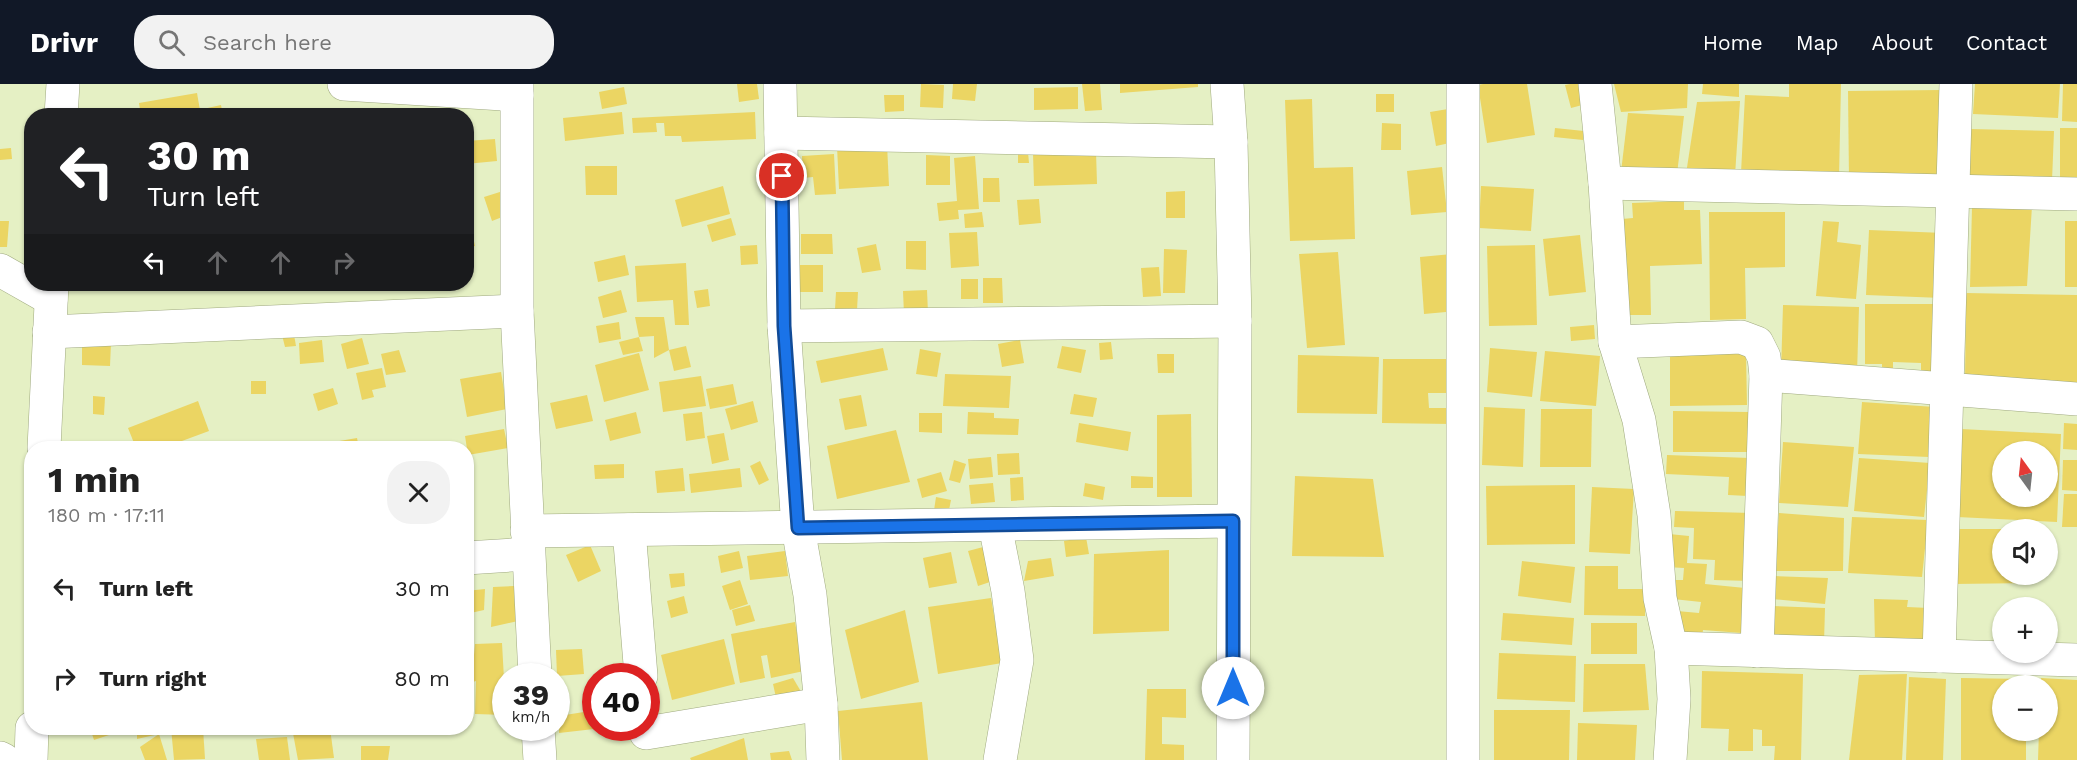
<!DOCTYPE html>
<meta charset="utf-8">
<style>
body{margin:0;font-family:"Work Sans",sans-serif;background:#f2f2f2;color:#222;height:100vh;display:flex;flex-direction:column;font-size:22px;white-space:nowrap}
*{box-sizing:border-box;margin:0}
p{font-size:20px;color:#767676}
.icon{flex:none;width:33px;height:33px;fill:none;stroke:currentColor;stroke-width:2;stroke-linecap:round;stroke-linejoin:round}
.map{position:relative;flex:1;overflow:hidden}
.details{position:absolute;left:24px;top:357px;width:450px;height:294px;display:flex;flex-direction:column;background:#fff;border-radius:24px;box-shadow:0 2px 4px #0004}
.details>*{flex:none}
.top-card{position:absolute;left:24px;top:24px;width:450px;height:183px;border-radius:24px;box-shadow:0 2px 4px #0004;background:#202124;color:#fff;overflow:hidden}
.needle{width:39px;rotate:345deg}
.fabs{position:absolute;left:1992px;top:357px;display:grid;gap:12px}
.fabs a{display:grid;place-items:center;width:66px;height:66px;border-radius:50%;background:#fff;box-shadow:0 2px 4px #0004;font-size:30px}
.speed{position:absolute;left:492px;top:579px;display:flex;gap:12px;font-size:30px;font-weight:700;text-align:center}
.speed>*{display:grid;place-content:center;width:78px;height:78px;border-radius:50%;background:#fff;box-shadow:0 2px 4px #0004;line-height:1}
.speed small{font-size:15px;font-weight:400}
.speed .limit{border:9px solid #d22;background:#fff;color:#111}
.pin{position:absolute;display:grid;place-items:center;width:51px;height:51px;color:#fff;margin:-26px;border:3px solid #fff;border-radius:50%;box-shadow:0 2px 6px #0007}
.me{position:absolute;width:66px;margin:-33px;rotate:0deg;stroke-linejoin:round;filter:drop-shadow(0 0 4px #0008)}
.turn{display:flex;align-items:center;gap:21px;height:126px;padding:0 24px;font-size:27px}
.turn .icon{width:78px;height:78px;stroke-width:2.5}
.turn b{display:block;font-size:42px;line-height:51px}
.lanes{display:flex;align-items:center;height:57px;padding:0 24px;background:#0003;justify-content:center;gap:30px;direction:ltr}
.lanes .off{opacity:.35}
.round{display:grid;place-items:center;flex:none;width:63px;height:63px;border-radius:24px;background:#f2f2f2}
.head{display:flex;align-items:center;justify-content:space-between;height:102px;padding:0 24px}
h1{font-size:36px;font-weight:700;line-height:45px}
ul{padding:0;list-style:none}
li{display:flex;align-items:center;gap:18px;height:90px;padding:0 24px}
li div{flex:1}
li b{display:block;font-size:22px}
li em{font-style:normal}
header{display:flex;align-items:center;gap:36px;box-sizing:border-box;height:84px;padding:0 30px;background:#111827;color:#fff}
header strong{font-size:28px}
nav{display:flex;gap:33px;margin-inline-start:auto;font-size:21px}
.search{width:420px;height:54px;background:#f2f2f2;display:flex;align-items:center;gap:15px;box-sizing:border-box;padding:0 21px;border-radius:24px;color:#767676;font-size:22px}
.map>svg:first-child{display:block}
.building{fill:#ebd563;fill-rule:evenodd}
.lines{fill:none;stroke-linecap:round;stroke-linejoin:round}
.minor-casing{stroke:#9fa97f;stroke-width:34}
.minor{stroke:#fff;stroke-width:33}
.route-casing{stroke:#114b97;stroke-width:15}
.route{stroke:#1a73e8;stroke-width:10}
</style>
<header>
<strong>Drivr</strong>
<div class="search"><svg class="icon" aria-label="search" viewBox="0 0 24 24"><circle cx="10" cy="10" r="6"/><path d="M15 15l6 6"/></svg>Search here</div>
<nav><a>Home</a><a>Map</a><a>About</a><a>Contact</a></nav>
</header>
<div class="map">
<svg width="2077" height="676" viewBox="0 0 2077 676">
<rect width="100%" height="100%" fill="#e5f0c4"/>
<g class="building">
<polygon points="737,0 757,0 759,15 739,18"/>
<polygon points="921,0 944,1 943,24 920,23"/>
<polygon points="953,0 977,0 975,17 952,15"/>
<polygon points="1082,0 1100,0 1102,26 1085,27"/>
<polygon points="1120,0 1198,0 1198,3 1120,9"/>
<polygon points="1483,0 1527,0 1535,51 1487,59 1478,1"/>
<polygon points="1570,0 1582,0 1586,20 1571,24 1565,1"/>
<polygon points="1614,0 1688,0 1687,24 1621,28"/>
<polygon points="1703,0 1739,0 1739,13 1702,10"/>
<polygon points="1789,0 1841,0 1839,94 1741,89 1745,11 1789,13"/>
<polygon points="1975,0 2060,0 2058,34 1973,30"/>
<polygon points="2063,0 2077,0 2077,38 2062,37"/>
<polygon points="624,3 627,20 602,25 599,8"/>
<polygon points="1078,3 1078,25 1034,26 1034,4"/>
<polygon points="1941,6 1942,96 1849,97 1848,7"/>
<polygon points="197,9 201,32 141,32 139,19"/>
<rect x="1376" y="10" width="18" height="18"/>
<polygon points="884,11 904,11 904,27 885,28"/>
<polygon points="1312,15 1314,84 1353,83 1355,155 1290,157 1285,16"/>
<polygon points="1740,17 1735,91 1686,90 1697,18"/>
<polygon points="221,21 223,32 204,32 203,25"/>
<polygon points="1448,25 1454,58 1436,62 1430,28"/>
<polygon points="622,28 624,50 565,57 563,34"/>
<polygon points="755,28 756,55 682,58 681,52 665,52 664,39 656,39 657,48 633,49 632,34"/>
<polygon points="1628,29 1684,32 1677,90 1621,88"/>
<polygon points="1382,39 1401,40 1401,66 1381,66"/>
<polygon points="1555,44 1584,47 1583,56 1554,53"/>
<polygon points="2060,44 2077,44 2077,95 2060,94"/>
<polygon points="1970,45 2054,47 2052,97 1969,95"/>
<polygon points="495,55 497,77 466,80 466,57"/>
<polygon points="887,60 889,102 839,105 837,62"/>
<polygon points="11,64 12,75 0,76 0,65"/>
<polygon points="1096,67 1097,100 1034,102 1033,70"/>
<polygon points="1018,68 1028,68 1029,79 1018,79"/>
<polygon points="834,70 836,110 815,111 813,93 803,94 802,72"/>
<polygon points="926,71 950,72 950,101 926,101"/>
<polygon points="975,72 979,125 958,126 959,135 939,137 937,119 957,117 954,74"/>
<polygon points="585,82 617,82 617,111 586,111"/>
<polygon points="1442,83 1447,128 1411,131 1407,87"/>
<polygon points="983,94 999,94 1000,118 983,118"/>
<polygon points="723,102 730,130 682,143 675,116"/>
<polygon points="1481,102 1534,105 1531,147 1479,144"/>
<polygon points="503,107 510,130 492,137 484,113"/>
<polygon points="1185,107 1185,134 1166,134 1166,108"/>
<polygon points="1039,115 1041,139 1019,141 1017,116"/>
<polygon points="1684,117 1684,126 1700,126 1702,180 1650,182 1651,231 1625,231 1622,135 1633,134 1632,119"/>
<polygon points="2032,122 2027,202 1970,203 1972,123"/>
<polygon points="982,128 984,143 965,144 964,130"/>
<polygon points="1709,128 1785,128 1785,183 1745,184 1746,235 1710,236"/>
<polygon points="731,134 736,151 712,158 707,141"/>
<polygon points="0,137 9,137 7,163 0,163"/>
<polygon points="1823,137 1839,138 1837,158 1861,161 1856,215 1816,212"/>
<rect x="2065" y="137" width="12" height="66"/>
<polygon points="470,139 475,162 466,164 466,140"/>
<polygon points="1869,146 1944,149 1942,214 1866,211"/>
<polygon points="977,148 979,182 951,184 949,149"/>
<polygon points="801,150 832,150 833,170 801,170"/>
<polygon points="1580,151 1586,208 1549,212 1543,155"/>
<polygon points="906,157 926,157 926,186 906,185"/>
<polygon points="876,160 881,186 862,189 857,164"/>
<polygon points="757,161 758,180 741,181 740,162"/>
<polygon points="1535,161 1537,241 1489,242 1487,162"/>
<polygon points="1164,165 1187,166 1185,209 1163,209"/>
<polygon points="1338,168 1345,261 1307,264 1299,170"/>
<polygon points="1452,170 1457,227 1424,230 1420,173"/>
<polygon points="625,171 629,191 598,198 594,178"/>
<polygon points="686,179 689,241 675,241 673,216 637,218 635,182"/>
<rect x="800" y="181" width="23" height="27"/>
<polygon points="1159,183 1161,212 1143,213 1141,184"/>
<polygon points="983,194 1002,194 1003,219 983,219"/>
<rect x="961" y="195" width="17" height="20"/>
<polygon points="131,200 146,200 148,203 132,206"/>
<polygon points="708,205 710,222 697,224 694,207"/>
<polygon points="621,206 627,228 603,234 598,213"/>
<polygon points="927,206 928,229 904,230 903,207"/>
<polygon points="836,208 858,208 857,226 835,225"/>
<polygon points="1966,209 2077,211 2077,305 1965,299"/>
<polygon points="1865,220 1937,220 1937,294 1921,295 1921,279 1893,278 1893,294 1882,294 1882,280 1865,280"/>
<polygon points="1783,221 1859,223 1857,290 1781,288"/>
<polygon points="635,233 664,233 669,266 654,274 654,252 639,253"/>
<polygon points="619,238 621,255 599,259 596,242"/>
<polygon points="1594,241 1595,255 1571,257 1570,243"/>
<polygon points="293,245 296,262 285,263 281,247"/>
<polygon points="639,253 643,267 623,271 619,258"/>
<polygon points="362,254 369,280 347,285 341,260"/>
<polygon points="322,256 324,278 300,280 299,259"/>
<polygon points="1020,256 1024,279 1002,283 998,260"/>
<polygon points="82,258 111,259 110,282 82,281"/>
<polygon points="1111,258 1113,275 1100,276 1099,259"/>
<polygon points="686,262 691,283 674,287 669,266"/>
<polygon points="1062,262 1086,266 1081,289 1057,284"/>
<polygon points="883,264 888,286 821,299 816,277"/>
<polygon points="1490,264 1537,268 1532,313 1487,308"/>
<polygon points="920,265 941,269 937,293 916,290"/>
<polygon points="399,266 406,288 386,291 381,270"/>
<polygon points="1545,267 1600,272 1596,322 1540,317"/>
<polygon points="639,269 649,306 604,318 595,281"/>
<polygon points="1157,270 1174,270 1174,289 1158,289"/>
<polygon points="1670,270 1746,270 1747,321 1670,322"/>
<polygon points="1298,271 1379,273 1377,330 1297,329"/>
<polygon points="1383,275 1448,275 1447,309 1428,309 1429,324 1452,324 1451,340 1382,339"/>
<polygon points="382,284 386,303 372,306 374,313 362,316 356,289"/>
<polygon points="501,288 507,325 467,333 460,295"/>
<polygon points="945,290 1011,292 1009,324 943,322"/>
<polygon points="701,292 706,322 663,328 659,298"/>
<rect x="251" y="297" width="15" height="13"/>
<polygon points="733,300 737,320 710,325 706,305"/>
<polygon points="333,304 338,320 318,327 313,310"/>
<polygon points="1074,310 1097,314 1093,333 1070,330"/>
<polygon points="587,311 593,337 556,345 550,319"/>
<polygon points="861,311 867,342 845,346 839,315"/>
<polygon points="93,312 105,313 104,331 93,330"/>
<polygon points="198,317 209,347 163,364 136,364 128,344"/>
<polygon points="753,317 758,338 731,346 725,325"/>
<polygon points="1862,318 1935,323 1929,373 1858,370"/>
<polygon points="1484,323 1525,325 1523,383 1482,381"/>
<polygon points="1541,325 1592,325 1591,383 1540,383"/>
<polygon points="1673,327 1749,328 1748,368 1673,368"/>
<polygon points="636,328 641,349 610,357 605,336"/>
<polygon points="702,328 705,354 686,357 683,330"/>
<polygon points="968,328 994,329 994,334 1019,335 1018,351 967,350"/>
<polygon points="919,329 942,329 942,349 919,348"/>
<polygon points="1191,330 1192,413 1157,413 1157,331"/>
<polygon points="1079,339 1131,348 1128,367 1076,358"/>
<polygon points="2064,339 2077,340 2077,366 2063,365"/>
<polygon points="504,345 508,364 468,371 465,352"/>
<path d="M1961 345 2061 350 2057 438 1957 433ZM2002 368H2048V412H2002Z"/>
<polygon points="896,346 910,398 837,415 827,362"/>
<polygon points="724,349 729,376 712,380 707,352"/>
<polygon points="357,354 359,364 317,364 316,361"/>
<polygon points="1783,358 1854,363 1848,423 1779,419"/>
<polygon points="1019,369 1020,390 998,391 997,370"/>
<polygon points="1667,371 1750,374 1748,412 1728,411 1729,393 1666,390"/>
<polygon points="991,373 993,393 970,395 968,375"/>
<polygon points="1859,374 1930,379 1924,433 1854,427"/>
<polygon points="954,376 966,380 960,399 949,396"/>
<polygon points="2063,376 2077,376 2077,407 2062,406"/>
<polygon points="760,377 769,396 759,401 750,382"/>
<polygon points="624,380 624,394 595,395 594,381"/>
<polygon points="683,384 685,407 657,409 655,387"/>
<polygon points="740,384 742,403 691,409 689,390"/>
<polygon points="941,388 947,407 922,414 917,395"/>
<polygon points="1131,392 1153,393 1153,404 1131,404"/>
<polygon points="1295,392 1373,395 1384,473 1292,472"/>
<polygon points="1023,393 1024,416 1011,417 1010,394"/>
<polygon points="993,399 995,418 971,420 969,401"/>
<polygon points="1085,399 1105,403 1103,416 1083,412"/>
<polygon points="1575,401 1575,460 1487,461 1486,402"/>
<polygon points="1592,403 1634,405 1630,470 1589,468"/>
<polygon points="2064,410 2077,410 2077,443 2062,443"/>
<polygon points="936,413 951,416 947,436 933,433"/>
<polygon points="1675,427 1752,429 1751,497 1714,496 1715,476 1693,475 1694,444 1674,443"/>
<polygon points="1779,429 1844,434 1843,487 1775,487"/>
<polygon points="1852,433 1928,436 1922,493 1848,489"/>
<polygon points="1953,445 2002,445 2002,490 2035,490 2035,499 1953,500"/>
<polygon points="1669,450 1689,452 1687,479 1707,480 1705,500 1745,504 1742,549 1703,546 1702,554 1675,552 1677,527 1699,529 1701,518 1673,515 1675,496 1683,496 1684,484 1666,483"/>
<polygon points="1086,453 1089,470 1066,473 1064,457"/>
<polygon points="590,461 601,487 578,498 566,471"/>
<polygon points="987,462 996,496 978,502 968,467"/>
<polygon points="1169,466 1169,547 1093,550 1094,470"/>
<polygon points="739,467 743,484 721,489 718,472"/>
<polygon points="785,467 788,492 750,496 747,472"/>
<polygon points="951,468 957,499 929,504 923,474"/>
<polygon points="1051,474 1054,492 1024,497 1028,477"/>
<polygon points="1522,477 1575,483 1571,519 1518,512"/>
<polygon points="1585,482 1618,482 1618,505 1645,505 1645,532 1584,531"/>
<polygon points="684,489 685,502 671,504 669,490"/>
<polygon points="1773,492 1828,494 1825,520 1772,515"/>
<polygon points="740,496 748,520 730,526 722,502"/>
<polygon points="514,502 518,537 491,543 493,503"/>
<polygon points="485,505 484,526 466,530 466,507"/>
<polygon points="684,512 688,529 671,534 667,517"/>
<polygon points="991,514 1002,579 938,590 928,523"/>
<polygon points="1874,515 1908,516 1907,523 1929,524 1930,563 1875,559"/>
<polygon points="750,521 755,537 736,542 732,526"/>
<polygon points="1771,522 1825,524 1824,559 1767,556"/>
<polygon points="905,526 919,598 861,615 845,546"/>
<polygon points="1503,529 1574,534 1572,561 1501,556"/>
<polygon points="795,538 804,587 771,594 767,571 761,572 765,594 740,599 731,550"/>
<rect x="1591" y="539" width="46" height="31"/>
<polygon points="724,555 735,600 672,616 661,571"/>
<polygon points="502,559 506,631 475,630 476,597 466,600 466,573 474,571 475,560"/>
<polygon points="582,565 584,590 557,592 556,566"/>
<polygon points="1499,569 1576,572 1575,618 1497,615"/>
<polygon points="1584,580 1645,580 1649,626 1583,628"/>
<polygon points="1702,587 1803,590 1801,676 1774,676 1775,662 1762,662 1762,646 1753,645 1753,667 1728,667 1729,645 1701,644"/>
<polygon points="1907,590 1902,676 1849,676 1859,591"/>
<polygon points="1909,593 1946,595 1943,676 1906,676"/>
<polygon points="793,594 803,611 777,618 773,600"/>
<polygon points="1961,594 2026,595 2026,602 2002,602 2002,646 2026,646 2026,676 1961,676"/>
<polygon points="2041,594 2077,596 2077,676 2038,676 2039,646 2048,646 2048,602 2041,602"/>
<polygon points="1147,605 1186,605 1186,634 1162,633 1162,660 1184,661 1184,676 1145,676"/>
<polygon points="922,618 928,676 842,676 838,627"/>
<polygon points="1494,626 1570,626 1569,676 1494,676"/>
<polygon points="590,627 594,645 559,649 559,632"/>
<polygon points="1578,639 1637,641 1635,676 1577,676"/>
<polygon points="90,644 130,644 94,656"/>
<polygon points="137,644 158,644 159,650 137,655"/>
<polygon points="171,644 203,644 205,675 174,676"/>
<polygon points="292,644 330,644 334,674 298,676"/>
<polygon points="159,650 167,676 145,676 140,663"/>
<polygon points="287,653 290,676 259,676 256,655"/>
<polygon points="744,654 748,676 691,676 690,674"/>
<polygon points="361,662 390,662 388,676 361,676"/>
<polygon points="789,667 792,676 771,676 770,669"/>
</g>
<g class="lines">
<defs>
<g id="minor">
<polyline points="344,0 517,11"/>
<polyline points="517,0 517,227 535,592"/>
<polyline points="780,0 784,242 798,444 810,511 821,620 823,676"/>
<polyline points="1227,0 1231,58 1235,237 1233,676"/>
<polyline points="1595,0 1605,99 1615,258 1639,336 1654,431 1660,514 1671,564 1674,615 1670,676"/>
<polyline points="61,32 63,0"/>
<polyline points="781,49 1231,58"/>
<polyline points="1605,99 2077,110"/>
<polyline points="0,186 51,215"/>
<polyline points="784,242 1235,237"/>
<polyline points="49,248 517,227"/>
<polyline points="1615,258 1741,253 1757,259 1764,273 1766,291 1757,567"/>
<polyline points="1766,291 2077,315"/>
<polyline points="44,364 52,200"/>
<polyline points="995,441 1008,507 1017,576 1000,676"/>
<polyline points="629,446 641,592"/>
<polyline points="527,447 1233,437"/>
<polyline points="466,474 528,470"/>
<polyline points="1671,564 2077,576"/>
<polyline points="1939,572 1956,0"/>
<polyline points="538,644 540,676"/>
<polyline points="646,649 821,620"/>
<polyline points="0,674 4,676"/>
<polyline points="31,676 32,644"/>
<polyline points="1463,676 1463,0"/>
</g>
</defs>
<use href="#minor" class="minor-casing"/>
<use href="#minor" class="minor"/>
</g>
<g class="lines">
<defs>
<polyline id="route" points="782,92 784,242 798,444 1233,437 1233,604"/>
</defs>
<use href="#route" class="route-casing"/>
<use href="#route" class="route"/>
</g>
</svg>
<div class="fabs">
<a><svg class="needle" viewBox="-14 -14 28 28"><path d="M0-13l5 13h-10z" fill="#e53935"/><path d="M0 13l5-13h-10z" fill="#767676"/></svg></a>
<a><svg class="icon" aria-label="sound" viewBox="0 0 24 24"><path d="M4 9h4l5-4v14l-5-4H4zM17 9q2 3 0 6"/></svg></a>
<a>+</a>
<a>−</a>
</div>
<div class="speed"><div>39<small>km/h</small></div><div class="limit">40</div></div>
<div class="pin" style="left:782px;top:92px;background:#d93025"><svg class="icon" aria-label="arrive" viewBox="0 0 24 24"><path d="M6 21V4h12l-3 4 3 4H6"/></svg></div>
<svg class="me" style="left:1233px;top:604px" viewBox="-20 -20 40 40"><circle r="19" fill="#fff"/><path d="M0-13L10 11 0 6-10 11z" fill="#1a73e8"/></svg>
<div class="top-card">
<div class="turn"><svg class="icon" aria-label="left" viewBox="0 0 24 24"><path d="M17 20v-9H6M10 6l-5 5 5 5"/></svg><div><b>30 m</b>Turn left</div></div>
<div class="lanes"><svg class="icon" aria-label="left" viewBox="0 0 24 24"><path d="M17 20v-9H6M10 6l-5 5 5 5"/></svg><svg class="icon off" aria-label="ahead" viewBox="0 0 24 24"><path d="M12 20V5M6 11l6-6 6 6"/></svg><svg class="icon off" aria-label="ahead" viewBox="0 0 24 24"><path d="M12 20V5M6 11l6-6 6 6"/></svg><svg class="icon off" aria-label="right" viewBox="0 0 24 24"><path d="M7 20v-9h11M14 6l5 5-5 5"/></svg></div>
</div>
<section class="details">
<div class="head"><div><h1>1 min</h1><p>180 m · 17:11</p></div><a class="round"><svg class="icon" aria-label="close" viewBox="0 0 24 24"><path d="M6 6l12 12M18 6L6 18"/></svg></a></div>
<ul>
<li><svg class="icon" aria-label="left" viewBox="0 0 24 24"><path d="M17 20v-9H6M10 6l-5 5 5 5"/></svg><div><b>Turn left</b></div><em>30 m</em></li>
<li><svg class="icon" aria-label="right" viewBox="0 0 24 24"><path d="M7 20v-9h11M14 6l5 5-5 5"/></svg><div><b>Turn right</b></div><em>80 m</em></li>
</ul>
</section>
</div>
